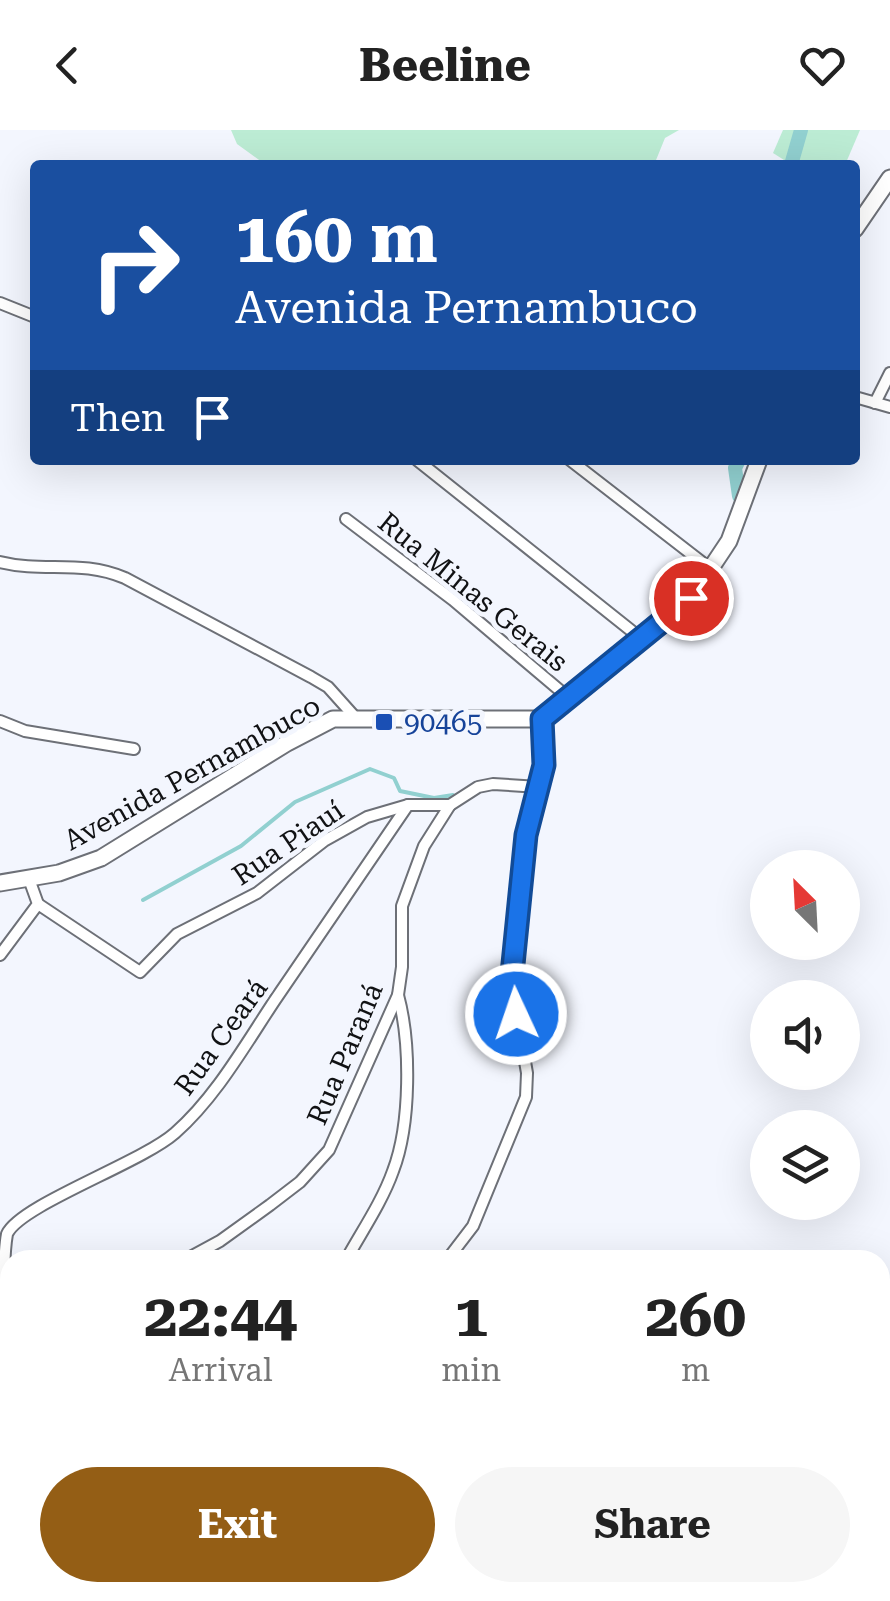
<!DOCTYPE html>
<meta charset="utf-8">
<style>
body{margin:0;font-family:"Roboto Serif",serif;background:#f6f6f6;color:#222;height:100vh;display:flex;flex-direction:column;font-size:38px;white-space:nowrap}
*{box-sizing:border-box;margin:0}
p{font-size:32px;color:#767676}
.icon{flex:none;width:55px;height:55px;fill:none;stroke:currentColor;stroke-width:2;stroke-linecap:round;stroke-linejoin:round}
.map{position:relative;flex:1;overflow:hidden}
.panel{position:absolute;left:0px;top:1120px;width:890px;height:352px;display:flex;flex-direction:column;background:#fff;border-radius:30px 30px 0 0;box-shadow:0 10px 40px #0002}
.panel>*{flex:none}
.banner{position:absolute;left:30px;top:30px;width:830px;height:305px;border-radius:10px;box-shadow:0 10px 40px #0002;background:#1a4fa0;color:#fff;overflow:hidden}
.needle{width:65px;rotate:336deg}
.tools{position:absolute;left:750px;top:720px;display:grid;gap:20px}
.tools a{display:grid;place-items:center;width:110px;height:110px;border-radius:50%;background:#fff;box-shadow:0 10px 40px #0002;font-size:50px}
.pin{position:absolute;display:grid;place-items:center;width:85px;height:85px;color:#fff;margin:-42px;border:5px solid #fff;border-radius:50%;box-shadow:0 2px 10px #0007}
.me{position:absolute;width:110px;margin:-55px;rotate:357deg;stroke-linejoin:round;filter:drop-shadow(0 0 8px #0008)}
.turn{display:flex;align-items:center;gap:35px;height:210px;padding:0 40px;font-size:45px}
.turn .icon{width:130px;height:130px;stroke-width:2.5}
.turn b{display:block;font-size:70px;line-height:85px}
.then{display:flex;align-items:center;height:95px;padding:0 40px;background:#0003;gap:20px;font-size:38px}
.eta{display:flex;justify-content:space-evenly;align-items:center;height:170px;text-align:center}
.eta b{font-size:60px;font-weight:700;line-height:70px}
.button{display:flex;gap:20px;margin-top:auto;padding:20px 40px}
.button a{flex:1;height:115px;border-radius:60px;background:#945e15;color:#fff;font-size:40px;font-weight:700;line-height:115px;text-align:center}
.button a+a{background:#f6f6f6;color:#222}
header{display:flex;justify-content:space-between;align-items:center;height:130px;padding:0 40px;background:#fff;font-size:45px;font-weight:700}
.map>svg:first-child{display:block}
.green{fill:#bcecd4}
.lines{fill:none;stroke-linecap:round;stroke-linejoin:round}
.stream{stroke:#91d0d0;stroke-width:4}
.canal{stroke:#91d0d0;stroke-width:14}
.street-casing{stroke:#6d7077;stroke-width:14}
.secondary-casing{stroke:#6d7077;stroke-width:19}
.street{stroke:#fff;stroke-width:10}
.secondary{stroke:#fff;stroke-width:15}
.route-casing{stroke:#114b97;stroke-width:25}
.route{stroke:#1a73e8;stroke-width:18}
.transit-dot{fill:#1a4fb4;stroke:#f3f6fe;stroke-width:4}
.labels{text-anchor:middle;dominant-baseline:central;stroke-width:10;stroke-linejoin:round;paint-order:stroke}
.street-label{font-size:28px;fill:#111214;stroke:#f3f6fe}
.transit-label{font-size:28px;fill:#164399;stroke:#f3f6fe;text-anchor:start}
</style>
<header><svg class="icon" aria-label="back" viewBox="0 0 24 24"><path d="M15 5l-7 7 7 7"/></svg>Beeline<svg class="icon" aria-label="heart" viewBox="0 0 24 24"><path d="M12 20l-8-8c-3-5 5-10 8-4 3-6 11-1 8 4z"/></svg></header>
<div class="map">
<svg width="890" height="1471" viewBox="0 0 890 1471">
<rect width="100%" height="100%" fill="#f3f6fe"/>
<g class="green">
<polygon points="231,0 679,0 665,8 654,35 266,35 237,14"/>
<polygon points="783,0 860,0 845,35 792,35 773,23"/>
</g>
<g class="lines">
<polyline class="stream" points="143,770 241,716 295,672 370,639 394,648 400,661 434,668 453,665"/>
<g class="canal">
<polyline points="791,35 801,0"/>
<polyline points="739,366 735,338 739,330"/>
</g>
<defs>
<g id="street">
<polyline points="0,173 35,187"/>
<polyline points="855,267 890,277"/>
<polyline points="875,273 890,243"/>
<polyline points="417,330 643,510"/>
<polyline points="570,330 712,440"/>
<polyline points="346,389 453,470 570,569"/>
<path d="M0 432C44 443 81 429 125 448L311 547 328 557 354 586"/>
<polyline points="0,591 25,601 134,619"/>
<polyline points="38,774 140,842 177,804 257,763 324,711 367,687 408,675 450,675 478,657 493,654 539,657"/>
<polyline points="0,825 38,774 29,749"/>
<polyline points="185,1130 220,1111 270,1075 300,1052 329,1020 398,865 402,837 402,776 424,716 450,675"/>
<path d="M346 1130C362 1101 382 1072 393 1041 411 994 411 913 398 865"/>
<polyline points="447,1130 473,1096 526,967 527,943 512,857 526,705 544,635 542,589"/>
<path d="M10 1346C5 1299 0 1142 7 1104 20 1075 141 1033 175 1003 216 967 245 915 275 870 319 805 364 740 408 675"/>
<polyline points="880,1394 890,1376"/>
<polyline points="24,1462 25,1471"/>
<polyline points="118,1462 118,1466"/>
<polyline points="880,1462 886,1471"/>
<polyline points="406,1471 407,1462"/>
<polyline points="828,1471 835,1462"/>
</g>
<g id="secondary">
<polyline points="855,99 890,48"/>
<polyline points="0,753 59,743 101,728 287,613 333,589 542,589 691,468 729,411 759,330"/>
<polyline points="880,1368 890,1366"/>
<polyline points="369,1471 381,1462"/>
</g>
</defs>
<use href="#street" class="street-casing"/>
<use href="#secondary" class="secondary-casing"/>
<use href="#street" class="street"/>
<use href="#secondary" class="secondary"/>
</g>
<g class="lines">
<defs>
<polyline id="route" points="516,884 512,844 526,705 544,635 542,589 691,468"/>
</defs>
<use href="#route" class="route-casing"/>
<use href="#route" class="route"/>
</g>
<rect class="transit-dot" x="374" y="582" width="20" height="20" rx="5"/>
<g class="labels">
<g class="street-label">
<text transform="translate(473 462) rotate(39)">Rua Minas Gerais</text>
<text transform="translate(192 643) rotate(-29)">Avenida Pernambuco</text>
<text transform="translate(288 713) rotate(-34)">Rua Piauí</text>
<text transform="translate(221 907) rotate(-54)">Rua Ceará</text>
<text transform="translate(345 924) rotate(-67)">Rua Paraná</text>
</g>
<g class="transit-label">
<text x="404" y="592">90465</text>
</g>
</g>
</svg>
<div class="tools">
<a><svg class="needle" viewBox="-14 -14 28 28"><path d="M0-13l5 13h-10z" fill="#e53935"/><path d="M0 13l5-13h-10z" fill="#767676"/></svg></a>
<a><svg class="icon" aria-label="sound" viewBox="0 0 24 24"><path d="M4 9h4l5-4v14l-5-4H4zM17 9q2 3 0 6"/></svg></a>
<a><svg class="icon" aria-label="layers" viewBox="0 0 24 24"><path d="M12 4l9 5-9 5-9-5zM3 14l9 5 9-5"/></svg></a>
</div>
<div class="pin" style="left:691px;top:468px;background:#d93025"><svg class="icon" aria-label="arrive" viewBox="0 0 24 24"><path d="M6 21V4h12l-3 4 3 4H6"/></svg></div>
<svg class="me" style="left:516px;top:884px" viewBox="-20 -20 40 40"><circle r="17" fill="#1a73e8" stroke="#fff" stroke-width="3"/><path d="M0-11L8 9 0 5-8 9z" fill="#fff"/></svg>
<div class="banner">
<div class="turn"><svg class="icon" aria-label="right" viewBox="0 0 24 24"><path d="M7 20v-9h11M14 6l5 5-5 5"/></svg><div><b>160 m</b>Avenida Pernambuco</div></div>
<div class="then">Then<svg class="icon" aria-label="arrive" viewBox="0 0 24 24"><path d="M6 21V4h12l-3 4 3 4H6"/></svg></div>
</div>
<section class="panel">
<div class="eta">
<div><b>22:44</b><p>Arrival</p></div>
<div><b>1</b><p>min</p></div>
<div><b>260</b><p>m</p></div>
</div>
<div class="button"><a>Exit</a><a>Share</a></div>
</section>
</div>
